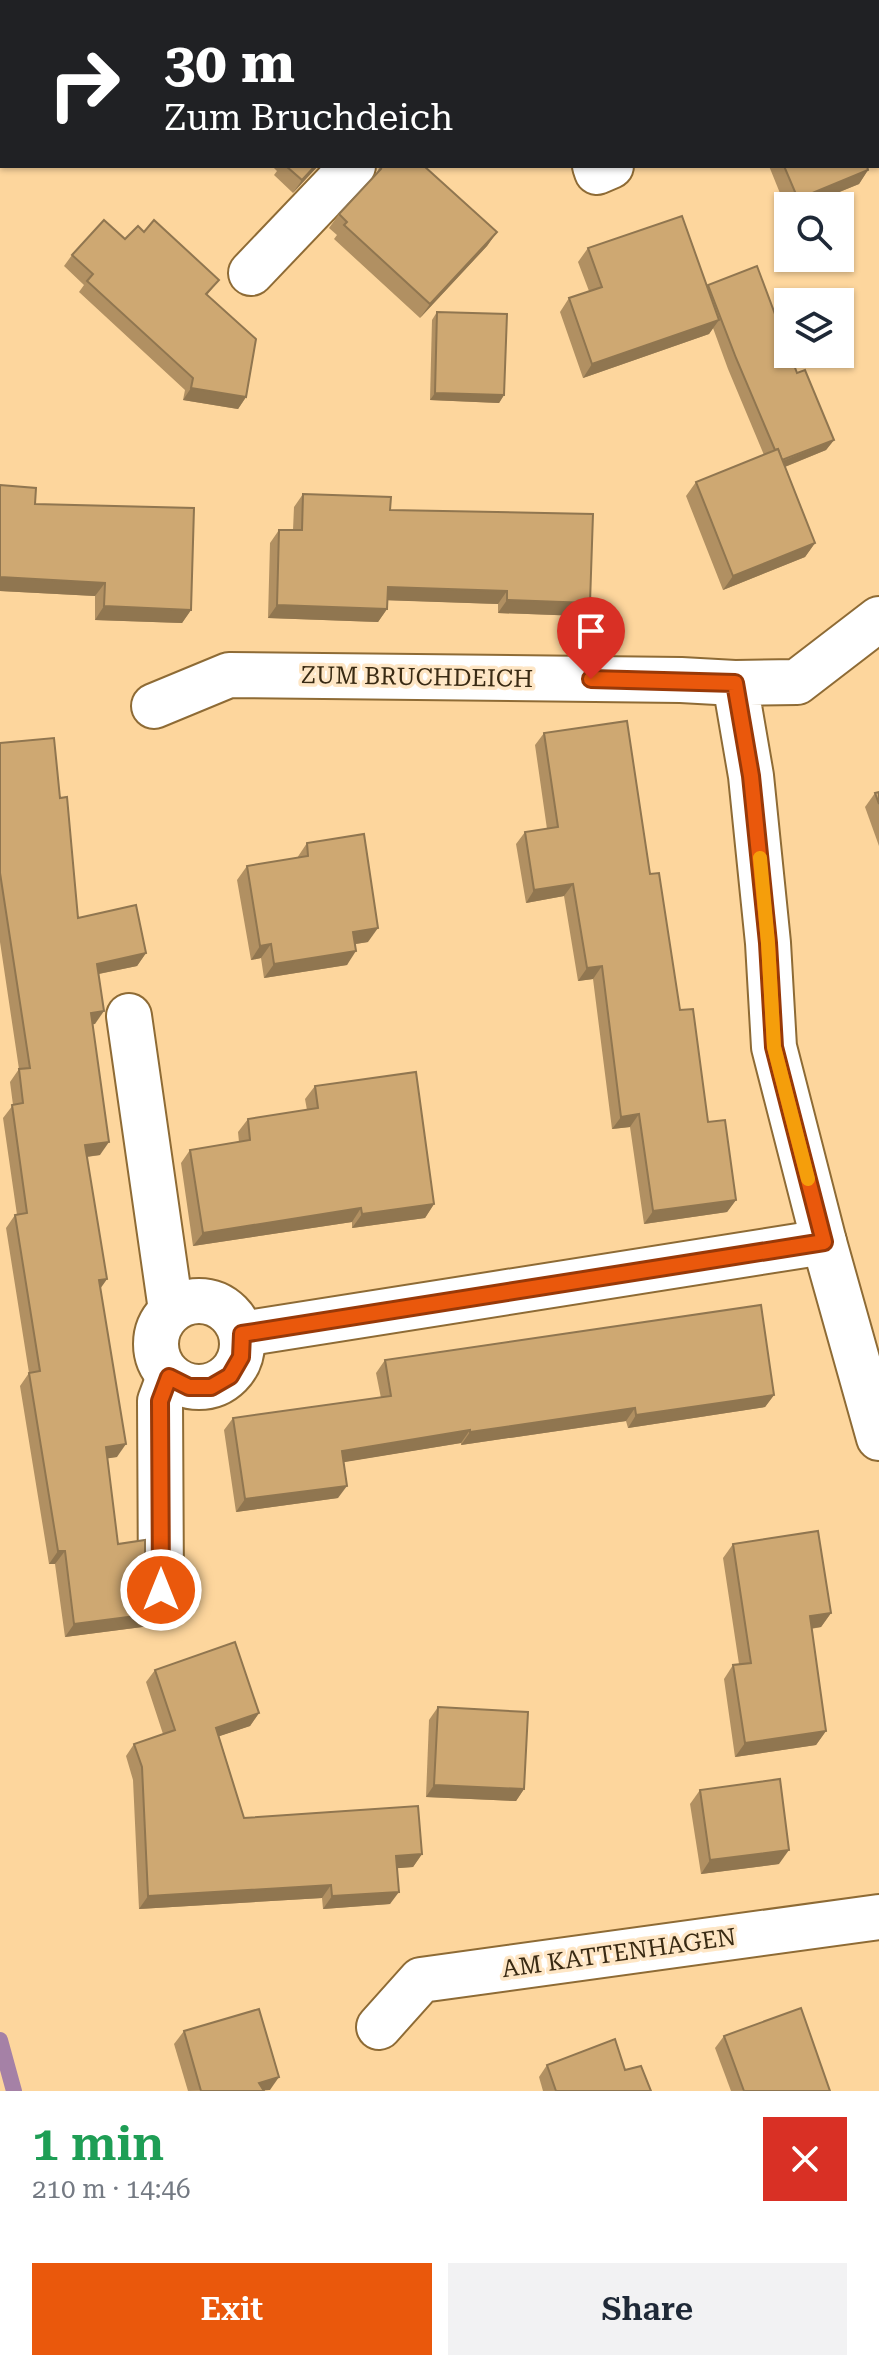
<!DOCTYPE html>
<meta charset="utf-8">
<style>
body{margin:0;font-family:"Roboto Serif",serif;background:#f2f2f3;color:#1f2937;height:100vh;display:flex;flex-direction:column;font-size:30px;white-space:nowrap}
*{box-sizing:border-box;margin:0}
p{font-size:26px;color:#747a83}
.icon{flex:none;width:44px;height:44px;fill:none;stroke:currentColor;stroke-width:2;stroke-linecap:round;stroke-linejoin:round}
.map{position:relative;height:2091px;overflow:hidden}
.side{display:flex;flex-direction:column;background:#fff;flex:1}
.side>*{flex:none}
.hud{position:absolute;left:0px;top:0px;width:880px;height:168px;box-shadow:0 2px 6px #0004;background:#202124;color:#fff;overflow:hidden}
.controls{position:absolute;left:774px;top:192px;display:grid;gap:16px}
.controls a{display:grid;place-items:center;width:80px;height:80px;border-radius:0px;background:#fff;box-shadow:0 2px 6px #0004;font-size:40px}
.pin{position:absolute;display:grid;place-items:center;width:68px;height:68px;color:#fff;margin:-82px -34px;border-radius:50% 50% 50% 0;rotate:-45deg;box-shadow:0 0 8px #0007}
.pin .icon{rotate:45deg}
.me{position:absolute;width:88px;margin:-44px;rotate:0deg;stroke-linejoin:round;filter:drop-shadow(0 0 6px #0008)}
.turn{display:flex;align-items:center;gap:28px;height:168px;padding:0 32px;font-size:36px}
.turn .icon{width:104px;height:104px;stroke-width:2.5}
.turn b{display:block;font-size:56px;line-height:68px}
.round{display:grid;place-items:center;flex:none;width:84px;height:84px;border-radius:0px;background:#f2f2f3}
.head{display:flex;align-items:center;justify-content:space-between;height:136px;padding:0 32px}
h1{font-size:48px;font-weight:600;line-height:60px;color:#1e9e55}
.action{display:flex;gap:16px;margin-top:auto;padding:16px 32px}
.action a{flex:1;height:92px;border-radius:0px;background:#ea580c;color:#fff;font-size:32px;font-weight:600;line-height:92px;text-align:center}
.action a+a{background:#f2f2f3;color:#1f2937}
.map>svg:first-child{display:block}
.grass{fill:url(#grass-dots)}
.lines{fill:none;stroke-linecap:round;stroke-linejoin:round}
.stream{stroke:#a581a6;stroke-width:16}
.minor-casing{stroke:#8e6b35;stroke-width:48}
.minor{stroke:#fff;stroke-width:44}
.wall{fill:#b19062}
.shaded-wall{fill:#907650}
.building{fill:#cea872;stroke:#907650;stroke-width:2}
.route-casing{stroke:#983908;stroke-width:20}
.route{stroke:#ea580c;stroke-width:14}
.slow{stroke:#f59e0b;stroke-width:14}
.labels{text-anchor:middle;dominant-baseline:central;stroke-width:7;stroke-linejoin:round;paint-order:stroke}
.street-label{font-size:24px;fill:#392a13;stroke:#fee6c5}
</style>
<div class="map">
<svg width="879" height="2091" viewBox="0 0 879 2091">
<defs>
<pattern id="grass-dots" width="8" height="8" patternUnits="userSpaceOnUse" patternTransform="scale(2)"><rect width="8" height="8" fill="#bbdaad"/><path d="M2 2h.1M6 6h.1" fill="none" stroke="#a2bb94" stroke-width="1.8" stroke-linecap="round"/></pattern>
</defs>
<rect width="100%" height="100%" fill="#fdd69d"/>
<polygon class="grass" points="0,0 120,0 118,2 2,2 2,163 0,166"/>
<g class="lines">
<polyline class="stream" points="0,2040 14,2091"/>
<defs>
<g id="minor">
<polyline points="331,0 334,2"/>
<polyline points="787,2 792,0"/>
<polyline points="595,166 597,172 611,166"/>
<polyline points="251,273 353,166"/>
<polyline points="879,619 797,682 735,683 751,776 768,943 774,1047 824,1242 879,1438"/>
<polyline points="154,706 229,675 681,680 735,683"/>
<polyline points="129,1016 171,1310"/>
<circle cx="199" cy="1344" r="43"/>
<polyline points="242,1334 824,1242"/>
<polyline points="161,1590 160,1401 169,1377"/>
<polyline points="379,2027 421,1980 879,1917"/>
</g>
</defs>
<use href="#minor" class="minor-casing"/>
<use href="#minor" class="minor"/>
</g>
<g class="wall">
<polygon points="410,0 506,0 501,2 411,2"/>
<polygon points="557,0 607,0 601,2 557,2"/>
<polygon points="272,166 318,166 293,193 274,175 277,171"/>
<polygon points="380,166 397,166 497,232 487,246 420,318 334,239 337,235 329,228 339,214 375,176"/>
<polygon points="769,166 867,166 868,170 859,184 805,206 788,206 788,213"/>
<polygon points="144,232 219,280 207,295 246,397 238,409 183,400 185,390 79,292 84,285 64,266 72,255 125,239"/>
<polygon points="588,248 707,287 708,285 797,373 834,440 826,450 785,467 815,543 805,557 723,590 686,496 696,482 764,455 728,369 713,328 709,334 583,378 560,312 569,298 589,291 578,262"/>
<polygon points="437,312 504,395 499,403 430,400 432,320"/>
<polygon points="0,485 35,504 191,610 182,623 95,620 95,596 0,591"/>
<polygon points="303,494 390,510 581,616 498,613 498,604 387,600 387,609 378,622 268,618 270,543 279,530 293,530 294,507"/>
<polygon points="544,733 650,874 680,1010 708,1122 736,1200 727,1212 644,1224 630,1127 612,1129 593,979 578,981 564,896 526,903 516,844 525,832 547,829 535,745"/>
<polygon points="0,743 60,798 78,918 146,953 137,966 99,974 95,1024 93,1024 100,1155 87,1157 107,1279 100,1288 117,1457 107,1458 118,1544 145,1578 150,1626 65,1637 55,1564 49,1564 20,1386 29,1373 6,1228 15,1215 17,1215 3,1118 13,1105 10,1082 19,1069 0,942"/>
<polygon points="879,792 879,846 865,807 875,793"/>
<polygon points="307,843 368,942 355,944 347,965 264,978 261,958 251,960 237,880 247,866 297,858"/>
<polygon points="315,1086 434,1204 425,1218 352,1228 352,1222 193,1246 181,1163 190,1150 239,1142 238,1132 248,1119 307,1110 305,1099"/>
<polygon points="385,1360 774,1395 765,1407 628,1428 626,1421 461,1445 461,1443 343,1462 338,1498 236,1512 224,1430 233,1418 381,1398 376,1373"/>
<polygon points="733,1544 831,1613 821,1627 811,1629 826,1731 816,1745 735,1757 724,1679 733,1665 739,1664 723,1558"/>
<polygon points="155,1670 259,1713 250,1726 219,1736 244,1818 422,1854 413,1867 397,1868 390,1904 323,1909 322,1898 139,1909 133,1780 126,1756 134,1744 163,1734 146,1682"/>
<polygon points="438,1707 524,1789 516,1801 426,1797 429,1720"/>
<polygon points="700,1790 779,1864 701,1874 690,1804"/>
<polygon points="184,2031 270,2090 188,2091 174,2044"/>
<polygon points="724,2036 830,2091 731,2091 715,2048"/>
<polygon points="547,2065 625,2070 651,2091 543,2091 539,2077"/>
</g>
<g class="shaded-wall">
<polygon points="481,0 506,0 501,2 475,2"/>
<polygon points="582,0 607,0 601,2 576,2"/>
<polygon points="315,166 318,166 293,193 302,180"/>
<polygon points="868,170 859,184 805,206 793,206 798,199"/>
<polygon points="497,232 487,246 420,318 430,304"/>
<polygon points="719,320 709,334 583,378 592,364"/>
<polygon points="191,388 246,397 238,409 183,400"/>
<polygon points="435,393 504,395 499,403 430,400"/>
<polygon points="834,440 826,450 772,472 780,462"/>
<polygon points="815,543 805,557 723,590 733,576"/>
<polygon points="0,577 105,583 95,596 0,591"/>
<polygon points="388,587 507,591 498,604 379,600"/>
<polygon points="507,600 590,603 581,616 498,613"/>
<polygon points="277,605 387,609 378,622 268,618"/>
<polygon points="104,606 191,610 182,623 95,620"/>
<polygon points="573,884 564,896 526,903 534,890"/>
<polygon points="378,928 368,942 343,946 353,932"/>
<polygon points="271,944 261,958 251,960 260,946"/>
<polygon points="356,951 347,965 264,978 274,964"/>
<polygon points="146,953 137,966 88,976 97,964"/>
<polygon points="602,966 593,979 578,981 587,968"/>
<polygon points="104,1011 95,1024 82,1026 91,1013"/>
<polygon points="639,1114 630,1127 612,1129 621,1117"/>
<polygon points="109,1142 100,1155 76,1158 85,1145"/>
<polygon points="736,1200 727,1212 644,1224 653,1211"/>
<polygon points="434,1204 425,1218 352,1228 362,1214"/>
<polygon points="361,1208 352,1222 193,1246 203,1233"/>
<polygon points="107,1279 98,1292 99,1280"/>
<polygon points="774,1395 765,1407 628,1428 636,1415"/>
<polygon points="635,1408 626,1421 461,1445 470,1432"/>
<polygon points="470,1430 461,1443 333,1464 342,1451"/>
<polygon points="126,1444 117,1457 97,1460 106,1447"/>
<polygon points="347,1486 338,1498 236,1512 245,1499"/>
<polygon points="58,1551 65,1551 55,1564 49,1564"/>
<polygon points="159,1613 150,1626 65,1637 74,1624"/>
<polygon points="831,1613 821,1627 800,1630 810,1616"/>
<polygon points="259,1713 250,1726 208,1740 216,1728"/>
<polygon points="826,1731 816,1745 735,1757 745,1743"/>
<polygon points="434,1785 524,1789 516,1801 426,1797"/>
<polygon points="789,1850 779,1864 701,1874 710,1860"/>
<polygon points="422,1854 413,1867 387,1869 396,1856"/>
<polygon points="331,1885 322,1898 139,1909 148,1896"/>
<polygon points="399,1892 390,1904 323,1909 332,1896"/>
<polygon points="279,2077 270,2090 253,2091 259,2083"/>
</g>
<g class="building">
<polygon points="424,0 481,0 475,2 425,2"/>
<polygon points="286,166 315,166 302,180"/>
<polygon points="382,166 424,166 497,232 430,304 344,225 347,222 339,214 381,169"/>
<polygon points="784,166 867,166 868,170 798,199"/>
<polygon points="682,216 719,320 592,364 569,298 602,287 588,248"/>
<polygon points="104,220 125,239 138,226 144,232 154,220 219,280 206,294 256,339 246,397 191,388 193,378 87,281 93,274 72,255"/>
<polygon points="757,266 788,349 788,354 790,354 797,373 805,370 834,440 782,460 778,449 775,450 736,358 708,285"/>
<polygon points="437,312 507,314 504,395 435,393"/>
<polygon points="778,449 815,543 733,576 696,482"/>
<polygon points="0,485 36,488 35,504 194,508 191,610 104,606 105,583 0,577"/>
<polygon points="303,494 391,497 390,510 593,514 590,603 507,600 507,591 388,587 387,609 277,605 279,530 302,530"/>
<polygon points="627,721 650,874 659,873 680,1010 693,1009 708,1122 725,1120 736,1200 653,1211 639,1114 621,1117 602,966 587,968 573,884 534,890 525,832 558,827 544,733"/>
<polygon points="54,738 60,798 67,797 78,918 136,905 146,953 97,964 104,1011 91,1013 109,1142 85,1145 107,1279 99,1280 126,1444 106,1447 118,1544 145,1540 145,1578 149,1590 157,1598 159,1613 74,1624 65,1551 58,1551 29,1373 40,1371 15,1215 27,1213 12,1105 23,1103 19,1069 30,1068 0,873 0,743"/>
<polygon points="879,792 879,804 875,793"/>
<polygon points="364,834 378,928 353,932 356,951 274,964 271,944 260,946 247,866 308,856 307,843"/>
<polygon points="416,1072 434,1204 362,1214 361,1208 203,1233 190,1150 250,1140 248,1119 318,1108 315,1086"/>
<polygon points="761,1305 774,1395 636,1415 635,1408 470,1432 470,1430 342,1451 347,1486 245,1499 233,1418 391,1396 385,1360"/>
<polygon points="818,1531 831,1613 810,1616 826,1731 745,1743 733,1665 751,1663 733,1544"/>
<polygon points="235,1642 259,1713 216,1728 244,1818 418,1806 422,1854 396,1856 399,1892 332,1896 331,1885 148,1896 142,1767 134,1744 175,1730 155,1670"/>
<polygon points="438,1707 528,1712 524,1789 434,1785"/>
<polygon points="780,1779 789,1850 710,1860 700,1790"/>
<polygon points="801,2008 830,2091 744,2091 724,2036"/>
<polygon points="259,2009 279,2077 259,2083 264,2091 201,2091 184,2031"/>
<polygon points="615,2039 625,2070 641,2066 651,2091 556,2091 547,2065"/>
</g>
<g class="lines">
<defs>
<polyline id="route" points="161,1590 160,1401 169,1377 189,1387 211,1387 230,1376 241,1357 242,1334 824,1242 774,1047 768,943 751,776 735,683 591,679"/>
</defs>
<use href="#route" class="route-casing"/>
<use href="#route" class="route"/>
<polyline class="slow" points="760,858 768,943 774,1047 808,1179"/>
</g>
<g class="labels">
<g class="street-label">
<text transform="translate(417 677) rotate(1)">ZUM BRUCHDEICH</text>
<text transform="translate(619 1953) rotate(-8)">AM KATTENHAGEN</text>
</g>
</g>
</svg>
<div class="controls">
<a><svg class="icon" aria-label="search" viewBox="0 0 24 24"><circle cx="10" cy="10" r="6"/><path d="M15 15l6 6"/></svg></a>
<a><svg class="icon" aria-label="layers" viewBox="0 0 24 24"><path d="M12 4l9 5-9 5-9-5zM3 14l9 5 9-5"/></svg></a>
</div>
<div class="pin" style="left:591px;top:679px;background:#d93025"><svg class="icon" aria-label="arrive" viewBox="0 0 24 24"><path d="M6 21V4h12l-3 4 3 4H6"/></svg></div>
<svg class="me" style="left:161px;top:1590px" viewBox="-20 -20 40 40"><circle r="17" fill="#ea580c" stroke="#fff" stroke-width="3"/><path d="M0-11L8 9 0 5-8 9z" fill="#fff"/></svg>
<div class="hud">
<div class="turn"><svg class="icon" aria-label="right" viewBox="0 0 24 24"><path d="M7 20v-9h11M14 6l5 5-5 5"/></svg><div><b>30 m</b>Zum Bruchdeich</div></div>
</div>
</div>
<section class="side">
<div class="head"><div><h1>1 min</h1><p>210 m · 14:46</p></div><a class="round" style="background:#d93025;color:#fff"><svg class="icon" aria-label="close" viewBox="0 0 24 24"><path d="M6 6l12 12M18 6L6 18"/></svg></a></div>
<div class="action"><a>Exit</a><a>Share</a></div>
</section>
